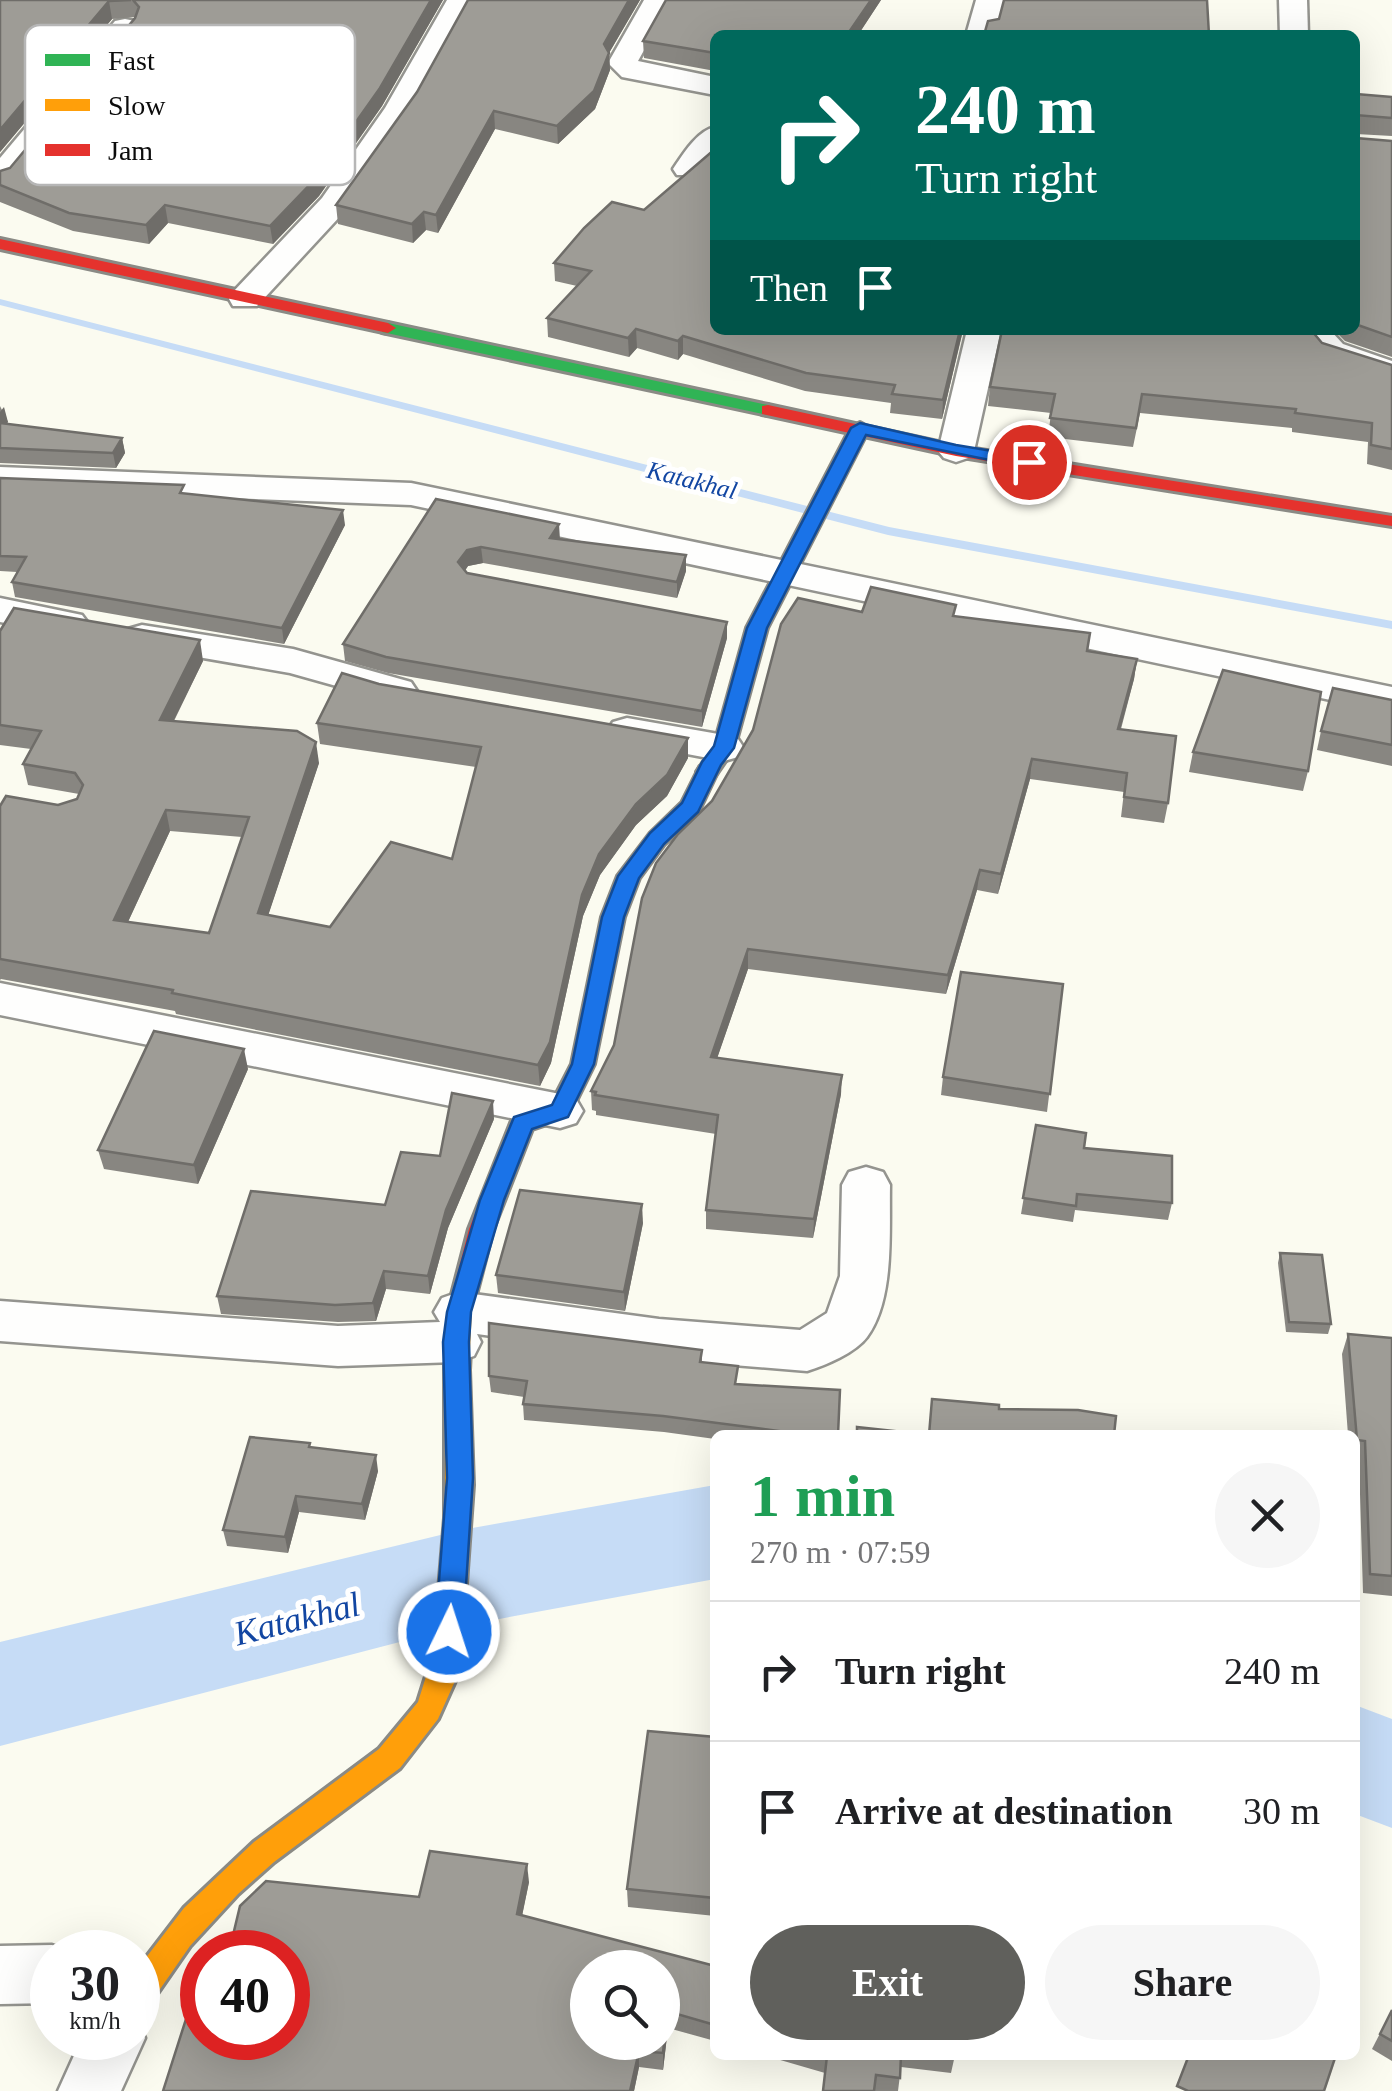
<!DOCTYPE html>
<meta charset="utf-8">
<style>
body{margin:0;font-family:"Times New Roman",serif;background:#f6f6f6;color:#202124;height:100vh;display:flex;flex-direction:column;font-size:38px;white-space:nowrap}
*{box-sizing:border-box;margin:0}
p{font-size:32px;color:#757577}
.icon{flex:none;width:55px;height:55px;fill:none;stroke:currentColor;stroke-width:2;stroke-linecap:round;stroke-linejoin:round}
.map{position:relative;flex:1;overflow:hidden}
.side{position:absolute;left:710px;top:1430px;width:650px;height:630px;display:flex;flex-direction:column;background:#fff;border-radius:15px;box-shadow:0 10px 40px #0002}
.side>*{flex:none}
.guide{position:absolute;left:710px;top:30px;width:650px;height:305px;border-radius:15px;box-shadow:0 10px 40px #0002;background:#00695c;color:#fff;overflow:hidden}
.controls{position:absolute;left:570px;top:1950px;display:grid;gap:20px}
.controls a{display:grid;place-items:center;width:110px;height:110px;border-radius:50%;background:#fff;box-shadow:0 10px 40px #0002;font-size:50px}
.speed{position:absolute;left:30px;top:1930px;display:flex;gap:20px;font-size:50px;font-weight:700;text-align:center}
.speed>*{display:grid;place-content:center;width:130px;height:130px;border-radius:50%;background:#fff;box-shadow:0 10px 40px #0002;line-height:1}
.speed small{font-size:25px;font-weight:400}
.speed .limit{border:15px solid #d22;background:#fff;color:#111}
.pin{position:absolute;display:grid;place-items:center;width:85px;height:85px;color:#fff;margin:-42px;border:5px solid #fff;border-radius:50%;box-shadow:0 2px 10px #0007}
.me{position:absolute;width:110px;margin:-55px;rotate:4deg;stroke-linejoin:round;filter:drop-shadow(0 0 8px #0008)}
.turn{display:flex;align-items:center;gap:35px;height:210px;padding:0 40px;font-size:45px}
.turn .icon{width:130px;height:130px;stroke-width:2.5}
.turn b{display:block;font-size:70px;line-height:85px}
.then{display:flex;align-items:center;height:95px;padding:0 40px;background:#0003;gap:20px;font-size:38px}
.round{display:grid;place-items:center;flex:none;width:105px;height:105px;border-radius:52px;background:#f6f6f6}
.headline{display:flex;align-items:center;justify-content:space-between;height:170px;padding:0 40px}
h1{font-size:60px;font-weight:600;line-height:75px;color:#1e9e55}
.cta{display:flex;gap:20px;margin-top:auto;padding:20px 40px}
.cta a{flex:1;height:115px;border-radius:60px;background:#60605c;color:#fff;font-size:40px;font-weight:600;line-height:115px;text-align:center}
.cta a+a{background:#f6f6f6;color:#202124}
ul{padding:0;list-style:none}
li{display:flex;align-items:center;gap:30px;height:140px;padding:0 40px;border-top:2px solid #e0e0e0}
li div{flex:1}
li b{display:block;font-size:38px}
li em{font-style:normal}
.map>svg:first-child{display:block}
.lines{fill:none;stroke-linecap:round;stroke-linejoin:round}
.stream{fill:#c6dcf6;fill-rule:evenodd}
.river{fill:#c6dcf6;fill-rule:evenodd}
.street-casing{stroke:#94948f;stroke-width:5}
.fast-casing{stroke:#8a8a85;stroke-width:6}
.slow-casing{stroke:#8a8a85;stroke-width:6}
.jam-casing{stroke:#8a8a85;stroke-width:6}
.street{fill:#fefefd;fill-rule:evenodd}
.fast{fill:#30b455;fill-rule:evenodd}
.slow{fill:#ff9f0a;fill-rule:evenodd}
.jam{fill:#e5322d;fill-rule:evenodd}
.wall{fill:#888681;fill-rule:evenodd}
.shaded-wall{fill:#6f6d69}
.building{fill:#9e9c96;stroke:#6f6d69;stroke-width:2.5;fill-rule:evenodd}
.route{fill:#1a73e8;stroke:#114b97;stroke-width:2.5}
.labels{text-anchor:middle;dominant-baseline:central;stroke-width:10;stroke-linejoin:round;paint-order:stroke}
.far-water-label{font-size:25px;font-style:italic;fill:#1246a2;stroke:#fff}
.near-water-label{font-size:35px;font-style:italic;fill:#1246a2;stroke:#fff}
.key{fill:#fff;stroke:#b6b6b6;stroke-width:2.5}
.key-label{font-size:28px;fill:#0c0c0c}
</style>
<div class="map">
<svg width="1392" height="2091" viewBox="0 0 1392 2091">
<rect width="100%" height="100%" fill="#fbfbf0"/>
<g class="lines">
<polygon class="stream" points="0,299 889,527 1392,621 1392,629 888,535 0,305"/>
<g class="river">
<polygon points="715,1485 715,1579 461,1626 0,1746 0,1642 461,1530"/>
<polygon points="1355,1705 1392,1719 1392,1828 1355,1814"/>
</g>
<defs>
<g id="street">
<polygon points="447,0 475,0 415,108 344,212 257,306 233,306 229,299 233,292 322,198 385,108"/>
<polygon points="644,0 672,0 638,61 715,77 715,95 622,77 608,63"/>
<polygon points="976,0 1004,0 994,35 966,35"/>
<polygon points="1279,0 1307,0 1308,35 1280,35"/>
<polygon points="125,19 135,21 139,27 135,33 11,184 0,186 0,158 115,21"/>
<path d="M715 127V156L699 175H677L673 169C683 154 697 131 715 127Z"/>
<polygon points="967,330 1001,330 974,451 968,458 956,462 944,458 938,451"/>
<polygon points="1295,330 1330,330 1343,344 1392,361 1392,383 1319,358"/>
<polygon points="0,467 411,483 1392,687 1392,713 411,505 0,489"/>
<polygon points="0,598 82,615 88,623 82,631 69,635 0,622"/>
<polygon points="142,625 293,649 411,682 417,691 411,700 397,703 290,673 128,645 123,637 128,629"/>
<polygon points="627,718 724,735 738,739 744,748 738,757 724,761 613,740 607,731 613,722"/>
<polygon points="0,983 560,1094 576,1099 583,1111 576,1123 560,1128 0,1015"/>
<path d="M866 1167 883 1172 890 1185C889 1230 895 1299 867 1337 855 1353 826 1365 807 1371L659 1359 477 1334 481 1342 474 1356 456 1362 338 1366 0 1341V1301L338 1326 440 1322 434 1312 442 1298 459 1292 659 1319 800 1330 827 1313 840 1276 842 1185 849 1172Z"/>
<polygon points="52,1945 72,1952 52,1952 52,2003 0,2004 0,1946"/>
<polygon points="138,2021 145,2038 121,2091 58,2091 82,2038 138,2038"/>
</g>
<g id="fast">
<polygon points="388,323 768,405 777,410 768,415 382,332 382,324"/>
<polygon points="860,423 869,428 767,628 734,748 714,777 700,777 697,772 714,747 747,628 851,428"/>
</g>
<polygon id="slow" points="460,1300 469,1303 472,1310 469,1370 473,1485 462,1640 455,1681 438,1719 400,1768 274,1862 238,1894 190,1946 149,2005 138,2009 138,1968 184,1908 254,1842 379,1749 418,1702 434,1651 445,1518 445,1330 451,1303"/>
<g id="jam">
<polygon points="0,239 388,323 396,328 388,333 0,249"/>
<polygon points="768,405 956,446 1392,516 1392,526 956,456 762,414 762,406"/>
<polygon points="707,765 717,772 698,812 664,844 639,878 624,917 594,1064 568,1117 532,1129 493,1229 472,1310 469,1317 460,1320 451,1317 448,1310 469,1229 511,1123 515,1117 551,1105 572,1064 602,917 618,876 650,834 682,803 700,767"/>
</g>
</defs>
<use href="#street" class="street-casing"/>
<use href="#fast" class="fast-casing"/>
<use href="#slow" class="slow-casing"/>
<use href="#jam" class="jam-casing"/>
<use href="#street" class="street"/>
<use href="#fast" class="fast"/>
<use href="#slow" class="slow"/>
<use href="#jam" class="jam"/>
</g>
<g class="wall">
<polygon points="0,0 443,0 382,106 319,196 273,244 168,223 149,244 73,231 0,202 0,171 10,168 135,17 112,19 0,152"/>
<polygon points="468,0 640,0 609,53 610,70 595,109 558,144 495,129 438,233 426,230 413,243 338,224 336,205 417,92"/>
<polygon points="666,0 881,0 858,35 715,35 715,71 644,58 643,41"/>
<polygon points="1356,94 1392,97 1392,136 1356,134 1356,138 1392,141 1392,357 1345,341 1334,330 1355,330"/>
<polygon points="644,210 715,330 963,330 942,419 890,413 891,403 805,391 683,354 678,360 637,348 629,357 548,337 547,318 577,286 555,281 554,263"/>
<polygon points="1322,343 1392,365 1392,470 1367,464 1368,442 1292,432 1292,428 1140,413 1133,447 1048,437 1051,413 988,406 990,387"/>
<polygon points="0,406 8,422 6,424 122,438 125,453 116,468 0,463"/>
<polygon points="0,478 186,494 345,525 284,644 15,597 12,582 17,572 0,571"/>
<polygon points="436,499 560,539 686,571 677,598 483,563 468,566 465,571 467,573 727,638 702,727 388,673 345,661 343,644"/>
<polygon points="862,612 955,616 1087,651 1137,659 1134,679 1121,729 1168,803 1164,823 1121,817 1124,792 1030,779 998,894 977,890 946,994 748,969 717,1058 841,1094 813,1238 706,1229 706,1210 716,1134 596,1115 596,1111 592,1110 591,1091 614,1045 712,801"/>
<path d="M0 631 203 661 174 721 319 763 268 915 330 927 452 859 476 767 320 744 317 723 379 684 688 758 667 796 636 825 600 875 583 916 551 1063 540 1086 176 1014 175 1011 1 979 0 980V806L58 805 77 799 79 794 28 785 23 764 31 749 0 745ZM170 831 242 837 209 933 128 922Z"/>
<polygon points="1392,700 1392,766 1317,750 1321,731"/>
<polygon points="1193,752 1308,771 1303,791 1189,772"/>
<polygon points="1063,984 1047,1112 941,1095 943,1077"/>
<polygon points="248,1069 198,1184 104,1169 98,1150"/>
<polygon points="494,1119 448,1228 430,1294 386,1289 376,1321 338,1322 221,1314 217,1296 385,1205 440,1156"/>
<polygon points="1036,1125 1084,1148 1172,1203 1168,1220 1075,1210 1073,1222 1021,1214"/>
<polygon points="643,1223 625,1311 498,1293 496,1275"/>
<polygon points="1280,1253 1331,1324 1328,1334 1286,1332 1278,1263"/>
<polygon points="1348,1334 1392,1338 1392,1596 1363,1593 1359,1461 1355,1460 1355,1435 1348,1435 1342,1354"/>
<polygon points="702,1350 702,1362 737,1384 838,1435 715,1435 715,1439 664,1432 524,1420 523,1404 524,1397 491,1392 489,1376"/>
<polygon points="310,1443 310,1447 378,1471 365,1520 299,1512 288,1553 227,1546 223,1530"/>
<polygon points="715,1737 715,1916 628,1907 627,1889"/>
<polygon points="529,1882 522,1915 715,1966 715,2041 668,2028 663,2070 639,2067 634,2091 163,2091 202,2038 419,1897"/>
<polygon points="1392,2010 1392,2061 1372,2049"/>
<polygon points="763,2055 955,2055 951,2073 901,2067 898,2091 823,2091 825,2073"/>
</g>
<g class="shaded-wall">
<polygon points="431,0 443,0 382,106 319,196 273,244 270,226"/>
<polygon points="629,0 640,0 609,53 610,70 595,109 558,144 557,126"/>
<polygon points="871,0 881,0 858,35 847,35"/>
<polygon points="109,1 112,19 0,152 0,130"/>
<polygon points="494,111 495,129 438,233 436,215"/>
<polygon points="165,205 168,223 149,244 146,225"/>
<polygon points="424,212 426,230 413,243 412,224"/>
<polygon points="636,329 637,348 629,357 628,338"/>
<polygon points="960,330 963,330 942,419 943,400"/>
<polygon points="683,336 683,354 678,360 678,341"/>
<polygon points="4,407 8,422 0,431 0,412"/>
<polygon points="122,438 125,453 116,468 113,453"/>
<polygon points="343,510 345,525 284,644 282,628"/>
<polygon points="559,524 560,540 550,538"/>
<polygon points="481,547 483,563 468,566 459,578 458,562 467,550"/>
<polygon points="686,555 686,571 677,598 677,582"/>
<polygon points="727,622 727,638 702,727 702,711"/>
<polygon points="200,640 203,661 164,740 160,720"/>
<polygon points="1137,659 1134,679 1115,748 1118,729"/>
<polygon points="688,738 688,758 667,796 636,825 600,875 583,916 551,1063 540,1086 538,1065 582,895 599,854"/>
<polygon points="316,742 319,763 262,934 258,913"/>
<polygon points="1032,759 1030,779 998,894 1001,874"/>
<polygon points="166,810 170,831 119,941 114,920"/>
<polygon points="980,870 977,890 946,994 948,975"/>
<polygon points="748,949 748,969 711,1076 711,1057"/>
<polygon points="244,1049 248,1069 198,1184 194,1165"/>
<polygon points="842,1075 841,1094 813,1238 814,1219"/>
<polygon points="493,1101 494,1119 448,1228 430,1294 428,1276 446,1210"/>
<polygon points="642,1204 643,1223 625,1311 624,1292"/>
<polygon points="384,1271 386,1289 376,1321 373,1303"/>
<polygon points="376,1455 378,1471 365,1520 362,1504"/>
<polygon points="296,1496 299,1512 288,1553 285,1537"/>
<polygon points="527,1864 529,1882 519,1931 517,1914"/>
<polygon points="667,2011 668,2028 663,2070 663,2053"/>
<polygon points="639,2051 639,2067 634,2091 630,2091"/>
</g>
<g class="building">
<polygon points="0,0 131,0 109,1 0,130"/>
<polygon points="133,0 431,0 380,88 317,177 270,226 165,205 146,225 69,213 0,185 0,171 10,168 135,18 139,7"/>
<polygon points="468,0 629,0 604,44 609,53 594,91 557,126 494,111 436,215 424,212 412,224 336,205 417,92"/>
<polygon points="666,0 871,0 847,35 715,35 715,53 643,41"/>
<polygon points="1004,0 1207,0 1209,35 984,35 988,21 999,19"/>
<polygon points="1356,94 1392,97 1392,118 1356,115 1356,138 1392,141 1392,337 1355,324"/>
<polygon points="715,149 715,330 960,330 943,400 892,394 895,385 806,373 683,336 678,341 636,329 628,338 547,318 591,271 554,263 584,228 612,202 644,210"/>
<polygon points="1002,330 1311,330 1322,343 1392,365 1392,449 1371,445 1372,423 1295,413 1296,409 1142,394 1136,428 1050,418 1055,394 990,387"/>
<polygon points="0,423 122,438 113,453 0,448"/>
<polygon points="0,478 184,485 180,493 343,510 282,628 12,582 26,557 0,556"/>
<polygon points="436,499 559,524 550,538 686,555 677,582 481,547 467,550 458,562 467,573 727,622 702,711 386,657 343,644"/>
<polygon points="871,587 956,605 953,616 1090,633 1087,651 1137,659 1118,729 1176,736 1168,803 1124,797 1127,773 1032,759 1001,874 980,870 948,975 748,949 711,1057 842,1075 814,1219 706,1210 718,1115 595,1095 596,1092 591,1091 614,1045 642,898 656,863 678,834 712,801 753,730 781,624 798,598 862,612"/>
<path d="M14 608 200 640 160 720 297 731 316 742 258 913 330 927 391 842 452 859 481 747 317 723 342 673 379 684 688 738 667 775 636 804 599 854 582 895 550 1042 538 1065 172 993 173 990 0 959V806L6 796 58 805 77 799 83 785 75 773 23 764 41 731 0 725V631ZM166 810 249 817 209 933 114 920Z"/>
<polygon points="1223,670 1321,692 1308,771 1193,752"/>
<polygon points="1333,688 1392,700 1392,745 1321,731"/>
<polygon points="961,972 1063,984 1050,1094 943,1077"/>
<polygon points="154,1031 244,1049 194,1165 98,1150"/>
<polygon points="452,1093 493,1101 446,1210 428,1276 384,1271 373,1303 335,1305 217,1296 251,1191 385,1205 401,1152 440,1156"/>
<polygon points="1036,1125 1086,1133 1084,1148 1172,1156 1172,1203 1077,1194 1076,1206 1023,1198"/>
<polygon points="520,1190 642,1204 624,1292 496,1275"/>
<polygon points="1280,1253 1322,1255 1331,1324 1289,1322"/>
<polygon points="489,1323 702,1350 700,1362 738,1366 735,1384 840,1390 838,1435 794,1435 794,1433 663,1416 523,1404 527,1381 489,1376"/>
<polygon points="1348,1334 1392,1338 1392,1576 1370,1574 1365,1441 1357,1440"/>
<polygon points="932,1399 999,1405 999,1409 1078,1410 1116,1416 1114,1435 929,1435"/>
<polygon points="857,1427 923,1434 923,1435 857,1435"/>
<polygon points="250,1437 310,1443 309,1447 376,1455 362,1504 296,1496 285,1537 223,1530"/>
<polygon points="648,1731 715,1737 715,1898 627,1889"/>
<path d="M430 1851 527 1864 517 1914 715 1966V2025L667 2011 663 2053 639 2051 630 2091H163L202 1969V2038H288V1952H229L240 1906 266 1881 419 1897ZM588 1968H662V2042H588Z"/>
<polygon points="1392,2010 1392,2041 1380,2034"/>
<polygon points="822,2055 901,2055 900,2078 876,2075 874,2091 823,2091 827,2056"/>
<polygon points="1189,2055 1336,2055 1324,2091 1188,2091 1177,2086"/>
</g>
<polygon class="route" points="860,423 956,445 1029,457 1038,462 1029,468 866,435 767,628 734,748 721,765 698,812 664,844 639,878 624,917 594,1064 568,1117 532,1129 504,1200 471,1312 469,1342 473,1478 463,1632 459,1641 449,1644 439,1641 435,1632 447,1478 443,1342 447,1312 480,1200 514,1117 552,1105 572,1064 602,917 618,876 650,833 682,803 702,762 714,746 747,628 851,428"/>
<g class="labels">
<g class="far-water-label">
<text transform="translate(692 480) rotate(14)">Katakhal</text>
</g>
<g class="near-water-label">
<text transform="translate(297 1619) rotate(-14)">Katakhal</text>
</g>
</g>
<rect x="25" y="25" width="330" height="160" rx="15" class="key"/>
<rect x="45" y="54" width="45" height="12" fill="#30b455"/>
<rect x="45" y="99" width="45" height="12" fill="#ff9f0a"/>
<rect x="45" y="144" width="45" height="12" fill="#e5322d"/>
<g class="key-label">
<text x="108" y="70">Fast</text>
<text x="108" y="115">Slow</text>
<text x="108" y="160">Jam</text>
</g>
</svg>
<div class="controls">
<a><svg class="icon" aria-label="search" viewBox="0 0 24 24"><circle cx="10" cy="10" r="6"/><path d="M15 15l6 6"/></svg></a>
</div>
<div class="speed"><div>30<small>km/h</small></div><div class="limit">40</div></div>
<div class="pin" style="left:1029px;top:462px;background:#d93025"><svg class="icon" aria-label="arrive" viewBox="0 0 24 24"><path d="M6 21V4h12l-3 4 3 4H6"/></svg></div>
<svg class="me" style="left:449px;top:1632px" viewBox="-20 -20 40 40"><circle r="17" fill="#1a73e8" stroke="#fff" stroke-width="3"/><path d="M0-11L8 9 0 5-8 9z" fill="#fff"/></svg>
<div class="guide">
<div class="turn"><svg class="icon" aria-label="right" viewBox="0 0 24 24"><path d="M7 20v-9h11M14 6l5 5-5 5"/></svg><div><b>240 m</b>Turn right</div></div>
<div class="then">Then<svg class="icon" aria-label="arrive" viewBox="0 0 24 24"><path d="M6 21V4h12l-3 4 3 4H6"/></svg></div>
</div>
<section class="side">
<div class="headline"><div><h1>1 min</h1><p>270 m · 07:59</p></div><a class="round"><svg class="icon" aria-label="close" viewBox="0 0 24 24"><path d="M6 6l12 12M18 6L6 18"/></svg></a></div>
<ul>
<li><svg class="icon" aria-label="right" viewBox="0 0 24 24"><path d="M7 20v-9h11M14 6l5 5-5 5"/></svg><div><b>Turn right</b></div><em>240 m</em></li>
<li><svg class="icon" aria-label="arrive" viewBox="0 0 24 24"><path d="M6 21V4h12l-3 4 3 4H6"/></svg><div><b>Arrive at destination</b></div><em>30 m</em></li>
</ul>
<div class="cta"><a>Exit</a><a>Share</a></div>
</section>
</div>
